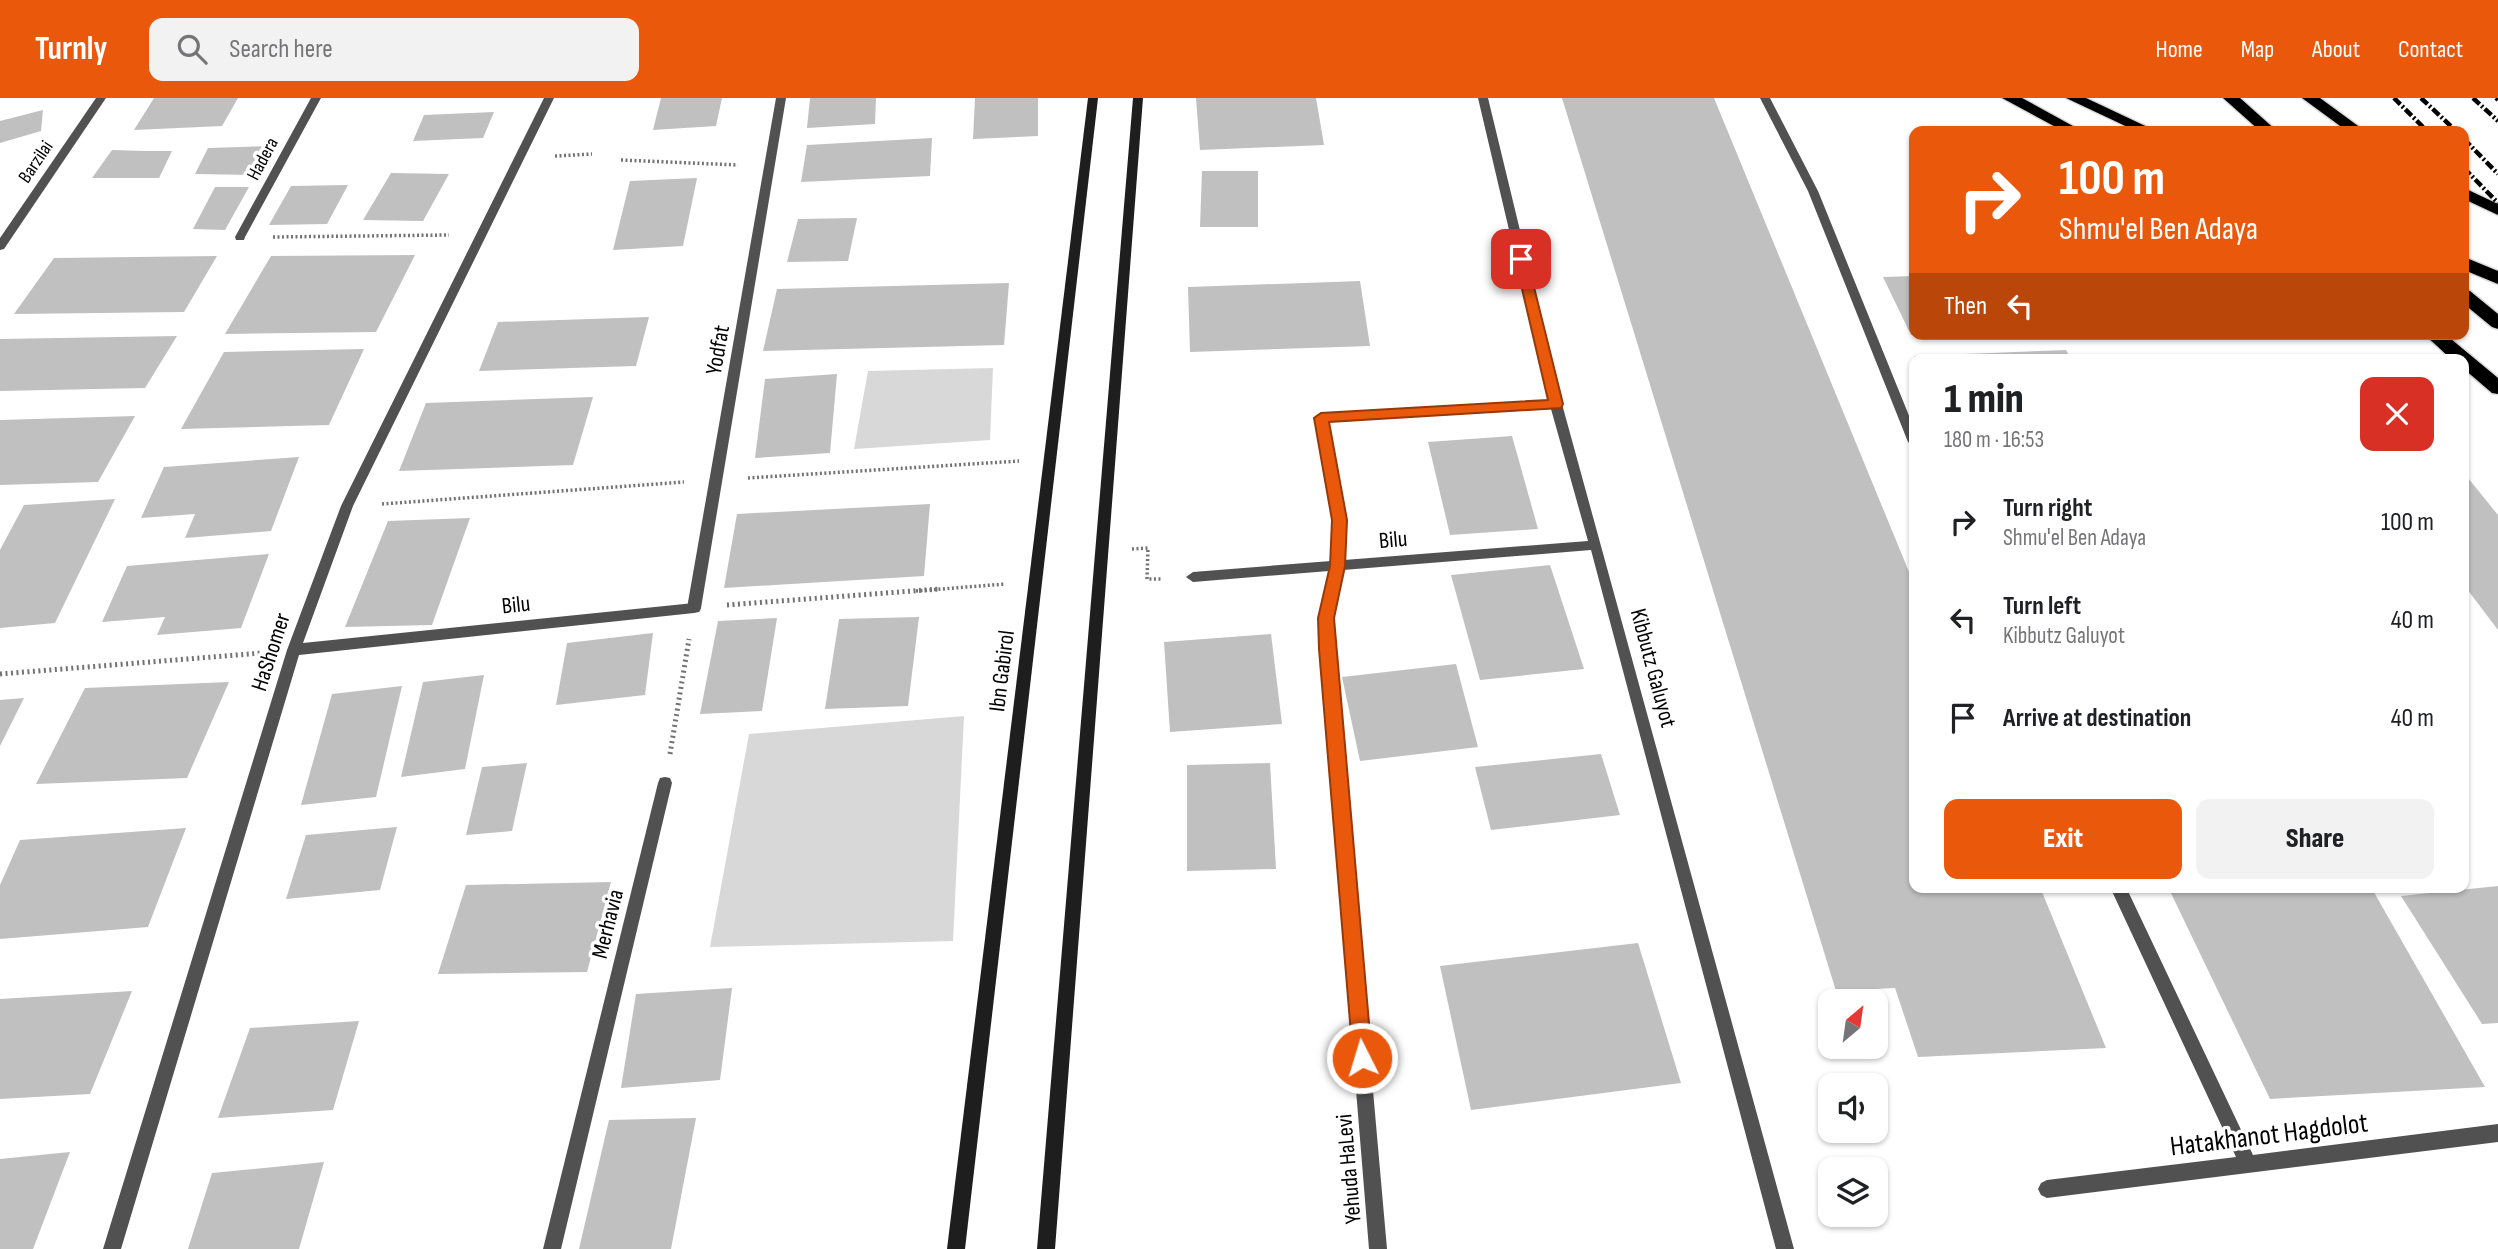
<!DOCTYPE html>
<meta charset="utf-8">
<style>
body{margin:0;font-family:"Sofia Sans Condensed",sans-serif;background:#f2f2f2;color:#202124;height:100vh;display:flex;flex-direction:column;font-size:26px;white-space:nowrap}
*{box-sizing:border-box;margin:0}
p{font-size:23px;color:#757577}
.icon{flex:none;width:38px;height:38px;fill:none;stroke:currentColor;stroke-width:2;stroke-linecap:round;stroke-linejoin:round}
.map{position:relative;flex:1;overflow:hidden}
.drawer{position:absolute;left:1909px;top:256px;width:560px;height:539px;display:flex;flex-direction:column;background:#fff;border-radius:14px;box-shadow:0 2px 5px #0004}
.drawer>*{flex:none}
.banner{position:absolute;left:1909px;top:28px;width:560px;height:214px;border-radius:14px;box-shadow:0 2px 5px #0004;background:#ea580c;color:#fff;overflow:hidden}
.needle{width:46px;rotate:29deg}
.fabs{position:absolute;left:1818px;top:891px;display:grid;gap:14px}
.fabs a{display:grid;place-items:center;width:70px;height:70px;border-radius:14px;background:#fff;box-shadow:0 2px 5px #0004;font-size:35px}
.pin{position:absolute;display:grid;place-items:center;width:60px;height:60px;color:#fff;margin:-30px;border-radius:14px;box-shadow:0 4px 10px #0006}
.me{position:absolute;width:77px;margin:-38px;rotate:355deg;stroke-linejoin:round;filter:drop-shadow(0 0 5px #0008)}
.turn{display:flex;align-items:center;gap:24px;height:147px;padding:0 35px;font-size:32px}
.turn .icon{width:91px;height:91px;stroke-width:2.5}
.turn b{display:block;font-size:49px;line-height:60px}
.then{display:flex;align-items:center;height:66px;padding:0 35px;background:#0003;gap:14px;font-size:26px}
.round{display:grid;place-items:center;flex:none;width:74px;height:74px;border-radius:14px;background:#f2f2f2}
.overview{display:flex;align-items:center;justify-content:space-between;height:119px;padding:0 35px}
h1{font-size:42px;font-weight:800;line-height:52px}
.primary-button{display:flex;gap:14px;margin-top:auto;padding:14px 35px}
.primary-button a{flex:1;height:80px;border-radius:14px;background:#ea580c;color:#fff;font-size:28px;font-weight:800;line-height:80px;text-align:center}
.primary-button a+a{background:#f2f2f2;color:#202124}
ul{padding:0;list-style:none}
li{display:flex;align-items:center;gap:21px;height:98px;padding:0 35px}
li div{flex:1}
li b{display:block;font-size:26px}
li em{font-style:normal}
header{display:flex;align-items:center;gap:42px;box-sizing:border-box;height:98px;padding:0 35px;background:#ea580c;color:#fff}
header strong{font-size:33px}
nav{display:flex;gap:38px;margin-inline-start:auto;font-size:24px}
.search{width:490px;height:63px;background:#f2f2f2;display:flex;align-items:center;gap:18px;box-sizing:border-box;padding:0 24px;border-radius:14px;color:#757577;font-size:26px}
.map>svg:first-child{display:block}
.green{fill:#d8d8d8}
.building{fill:#c0c0c0}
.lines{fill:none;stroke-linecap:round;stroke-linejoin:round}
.highway-casing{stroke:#dbdbdb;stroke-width:3}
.path-far1{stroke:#737373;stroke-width:3.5;stroke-dasharray:2 2.5;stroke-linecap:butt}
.path{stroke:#737373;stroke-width:5;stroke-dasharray:2 3.5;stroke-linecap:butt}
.lane{fill:#515151;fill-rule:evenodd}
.street{fill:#515151;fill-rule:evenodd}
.secondary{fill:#1e1e1e;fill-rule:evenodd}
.highway{fill:#000;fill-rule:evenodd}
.rail{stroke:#000;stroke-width:4.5;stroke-dasharray:9 2.5 2 2.5;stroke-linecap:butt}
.route{fill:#ea580c;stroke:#983908;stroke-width:2}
.labels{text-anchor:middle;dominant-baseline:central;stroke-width:7;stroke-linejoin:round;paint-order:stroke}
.far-street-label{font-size:19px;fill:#000;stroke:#fff}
.street-label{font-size:23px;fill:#000;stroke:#fff}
.near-street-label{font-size:28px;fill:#000;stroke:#fff}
</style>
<header>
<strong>Turnly</strong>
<div class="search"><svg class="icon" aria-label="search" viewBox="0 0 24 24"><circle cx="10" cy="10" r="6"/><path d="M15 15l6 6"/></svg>Search here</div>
<nav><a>Home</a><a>Map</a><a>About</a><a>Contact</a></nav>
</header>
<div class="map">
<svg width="2498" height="1151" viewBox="0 0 2498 1151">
<rect width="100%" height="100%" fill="#fff"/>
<g class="green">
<polygon points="993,270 990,342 854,351 868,273"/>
<polygon points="964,618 953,843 710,849 749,636"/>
</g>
<g class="building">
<polygon points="154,0 238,0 222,28 134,32"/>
<polygon points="661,0 722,0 716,28 653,32"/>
<polygon points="810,0 876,0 875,26 807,30"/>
<polygon points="975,0 1038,0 1038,38 973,41"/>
<polygon points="1196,0 1316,0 1324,47 1200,52"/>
<polygon points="1562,0 1714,0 1914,486 1914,789 2040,789 2106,950 1918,959 1895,890 1836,893"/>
<polygon points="43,12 41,33 0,45 0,23"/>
<polygon points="494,14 483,40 413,43 424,17"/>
<polygon points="932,40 930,78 801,84 807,47"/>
<polygon points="271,48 253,77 195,76 208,50"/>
<polygon points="112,52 145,53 172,53 159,80 92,80"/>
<polygon points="1202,73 1258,73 1258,129 1200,129"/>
<polygon points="391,75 449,76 423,123 363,122"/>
<polygon points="697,80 683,148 613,152 630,83"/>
<polygon points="348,87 327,126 269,127 291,88"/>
<polygon points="215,89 249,89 225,132 193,131"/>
<polygon points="857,120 848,163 787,164 798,121"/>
<polygon points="415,157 376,234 225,236 271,158"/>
<polygon points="217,158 184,214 14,216 54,160"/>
<polygon points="1914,178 1914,237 1911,237 1883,179"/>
<polygon points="1360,183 1370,248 1190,254 1188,189"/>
<polygon points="1009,185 1004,247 763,253 777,191"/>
<polygon points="649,219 636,268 479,273 498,224"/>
<polygon points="177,238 145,290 0,293 0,241"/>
<polygon points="364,251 329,327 181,331 224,254"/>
<polygon points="2066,252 2071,261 1915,261 1914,258"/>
<polygon points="837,276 830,355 755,360 765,281"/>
<polygon points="593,299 573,367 399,373 426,305"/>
<polygon points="135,318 98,384 0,387 0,322"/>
<polygon points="1512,338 1538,431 1450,437 1428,344"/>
<polygon points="299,359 271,433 185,440 195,416 141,420 164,369"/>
<polygon points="2464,375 2498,417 2498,532 2464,487"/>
<polygon points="115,401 55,525 0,530 0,452 24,407"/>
<polygon points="930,406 924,478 724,490 737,416"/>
<polygon points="470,420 432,527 345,529 388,423"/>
<polygon points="269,456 241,530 157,537 165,519 102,524 127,468"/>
<polygon points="1550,467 1584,571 1480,582 1451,477"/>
<polygon points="919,519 908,608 825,611 839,521"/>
<polygon points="777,520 762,613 700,616 718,523"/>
<polygon points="653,535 645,597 556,607 567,545"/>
<polygon points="1271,536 1282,626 1170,634 1164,544"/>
<polygon points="1456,566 1478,649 1360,663 1342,579"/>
<polygon points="484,577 465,671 401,679 423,584"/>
<polygon points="229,584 187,680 36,686 85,590"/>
<polygon points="402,588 376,699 301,707 332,596"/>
<polygon points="24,600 0,648 0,602"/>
<polygon points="1601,656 1620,717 1491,732 1475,669"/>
<polygon points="527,665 512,733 466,737 482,669"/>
<polygon points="1270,665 1276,771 1187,773 1187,667"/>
<polygon points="397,729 380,792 286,801 306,737"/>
<polygon points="186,730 148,829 0,841 0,787 20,742"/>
<polygon points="611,784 587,874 438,876 466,787"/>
<polygon points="2498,788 2498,925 2482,926 2401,798"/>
<polygon points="2168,789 2371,789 2485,989 2270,1001"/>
<polygon points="1638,845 1681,985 1471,1012 1440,868"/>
<polygon points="732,890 720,982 621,990 636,896"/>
<polygon points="132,893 90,996 0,1001 0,901"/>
<polygon points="359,923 333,1012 218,1020 250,930"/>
<polygon points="696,1020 671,1151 579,1151 609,1022"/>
<polygon points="70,1054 33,1151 0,1151 0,1061"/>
<polygon points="324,1064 299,1151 188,1151 212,1075"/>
</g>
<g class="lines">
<defs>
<g id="highway">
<polygon points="2002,0 2022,0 2082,33 2063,33"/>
<polygon points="2066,0 2086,0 2156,33 2136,33"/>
<polygon points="2223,0 2240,0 2277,33 2260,33"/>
<polygon points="2302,0 2320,0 2365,33 2347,33"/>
<polygon points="2464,90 2498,106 2498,117 2464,101"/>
<polygon points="2464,159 2498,173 2498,186 2464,172"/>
<polygon points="2464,191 2470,193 2498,216 2498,231 2492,229 2464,206"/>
<polygon points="2424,236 2445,236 2498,280 2498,296 2492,295 2464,271 2464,261 2451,261"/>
</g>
</defs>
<use href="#highway" class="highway-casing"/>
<g class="path-far1">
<polyline points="555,58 592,56"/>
<polyline points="621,62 738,67"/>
<polyline points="273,139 449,137"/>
<polyline points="748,380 1019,363"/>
<polyline points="382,406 684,384"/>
<polyline points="1132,451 1148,450 1147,481 1161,481"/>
<polyline points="916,493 1005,486"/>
</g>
<g class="path">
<polyline points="727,507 939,491"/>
<polyline points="0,576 262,555"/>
<polyline points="670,656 689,541"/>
</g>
<g class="lane">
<polygon points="776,0 786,0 701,510 699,514 689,514 687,510"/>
<polygon points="1760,0 1770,0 1818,93 1914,330 1914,348 1908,344 1808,93"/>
<polygon points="2110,789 2126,789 2253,1057 2498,1026 2498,1044 2047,1100 2041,1097 2038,1091 2041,1085 2047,1082 2236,1059"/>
</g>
<g class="street">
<polygon points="96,0 106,0 4,151 0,152 0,140"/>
<polygon points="311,0 321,0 245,139 244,142 236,142 235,139"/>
<polygon points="544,0 554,0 353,408 303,545 694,505 699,506 701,510 699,514 694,515 299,557 121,1151 103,1151 287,552 341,408"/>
<path d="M1478 0H1488L1562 306 1794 1151H1776L1591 452 1343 472 1333 520 1334 551 1387 1151H1369L1320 551 1319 520 1329 473 1193 484 1186 479 1193 474 1331 463 1333 422 1315 320 1317 317 1549 302ZM1551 311 1588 443 1344 462 1345 422 1328 324Z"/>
<polygon points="665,679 670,680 672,685 561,1151 543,1151 658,685 660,680"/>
</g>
<g class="secondary">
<polygon points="1088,0 1098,0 965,1151 947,1151"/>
<polygon points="1133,0 1143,0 1055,1151 1037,1151"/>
</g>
<use href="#highway" class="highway"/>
<g class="rail">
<polyline points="2394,0 2427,33"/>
<polyline points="2421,0 2456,33"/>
<polyline points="2473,0 2498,23"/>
<polyline points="2496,0 2498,2"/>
<polyline points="2464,41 2498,76"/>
<polyline points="2464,70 2498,105"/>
</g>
</g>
<polygon class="route" points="1521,156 1527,161 1563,306 1561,310 1329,324 1347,422 1345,468 1334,520 1372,960 1369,967 1362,970 1355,967 1353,960 1319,551 1318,520 1330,468 1332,422 1314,320 1321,315 1548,302 1515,161"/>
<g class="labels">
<g class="far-street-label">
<text transform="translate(263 61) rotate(-62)">Hadera</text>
<text transform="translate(36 64) rotate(-56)">Barzilai</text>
</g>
<g class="street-label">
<text transform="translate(718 252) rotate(-80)">Yodfat</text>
<text transform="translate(1393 442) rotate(-5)">Bilu</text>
<text transform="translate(516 507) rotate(-6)">Bilu</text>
<text transform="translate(271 554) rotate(-72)">HaShomer</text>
<text transform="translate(1653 570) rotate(75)">Kibbutz Galuyot</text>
<text transform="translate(1002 573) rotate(-83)">Ibn Gabirol</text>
<text transform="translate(608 826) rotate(-76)">Merhavia</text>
<text transform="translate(1349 1071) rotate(-95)">Yehuda HaLevi</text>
</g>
<g class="near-street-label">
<text transform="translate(2269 1037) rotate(-7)">Hatakhanot Hagdolot</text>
</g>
</g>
</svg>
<div class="fabs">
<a><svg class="needle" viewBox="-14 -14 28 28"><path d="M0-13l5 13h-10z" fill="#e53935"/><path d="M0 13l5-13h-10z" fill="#757577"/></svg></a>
<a><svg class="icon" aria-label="sound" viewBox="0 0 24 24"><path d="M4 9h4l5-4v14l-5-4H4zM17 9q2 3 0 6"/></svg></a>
<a><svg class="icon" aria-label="layers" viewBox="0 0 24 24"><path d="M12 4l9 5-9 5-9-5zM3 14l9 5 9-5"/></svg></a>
</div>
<div class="pin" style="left:1521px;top:161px;background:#d93025"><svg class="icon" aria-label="arrive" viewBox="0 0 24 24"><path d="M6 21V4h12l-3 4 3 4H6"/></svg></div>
<svg class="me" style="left:1362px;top:960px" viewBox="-20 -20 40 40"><circle r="17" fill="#ea580c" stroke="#fff" stroke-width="3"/><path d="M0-11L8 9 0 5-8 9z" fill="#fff"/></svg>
<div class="banner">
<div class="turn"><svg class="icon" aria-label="right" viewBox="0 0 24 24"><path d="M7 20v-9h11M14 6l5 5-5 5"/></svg><div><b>100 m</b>Shmu'el Ben Adaya</div></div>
<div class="then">Then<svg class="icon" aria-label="left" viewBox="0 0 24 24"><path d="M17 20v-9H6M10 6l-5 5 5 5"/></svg></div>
</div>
<section class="drawer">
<div class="overview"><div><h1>1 min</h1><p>180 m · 16:53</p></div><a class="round" style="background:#d93025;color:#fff"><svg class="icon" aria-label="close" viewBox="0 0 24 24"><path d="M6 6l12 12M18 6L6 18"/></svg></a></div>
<ul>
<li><svg class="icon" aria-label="right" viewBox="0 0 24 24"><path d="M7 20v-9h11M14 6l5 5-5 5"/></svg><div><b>Turn right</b><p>Shmu'el Ben Adaya</p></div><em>100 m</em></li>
<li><svg class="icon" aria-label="left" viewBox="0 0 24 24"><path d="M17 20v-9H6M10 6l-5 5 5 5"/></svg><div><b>Turn left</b><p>Kibbutz Galuyot</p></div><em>40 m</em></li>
<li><svg class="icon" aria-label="arrive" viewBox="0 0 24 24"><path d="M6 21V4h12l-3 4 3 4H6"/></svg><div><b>Arrive at destination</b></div><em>40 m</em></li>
</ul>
<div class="primary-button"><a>Exit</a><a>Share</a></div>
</section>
</div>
